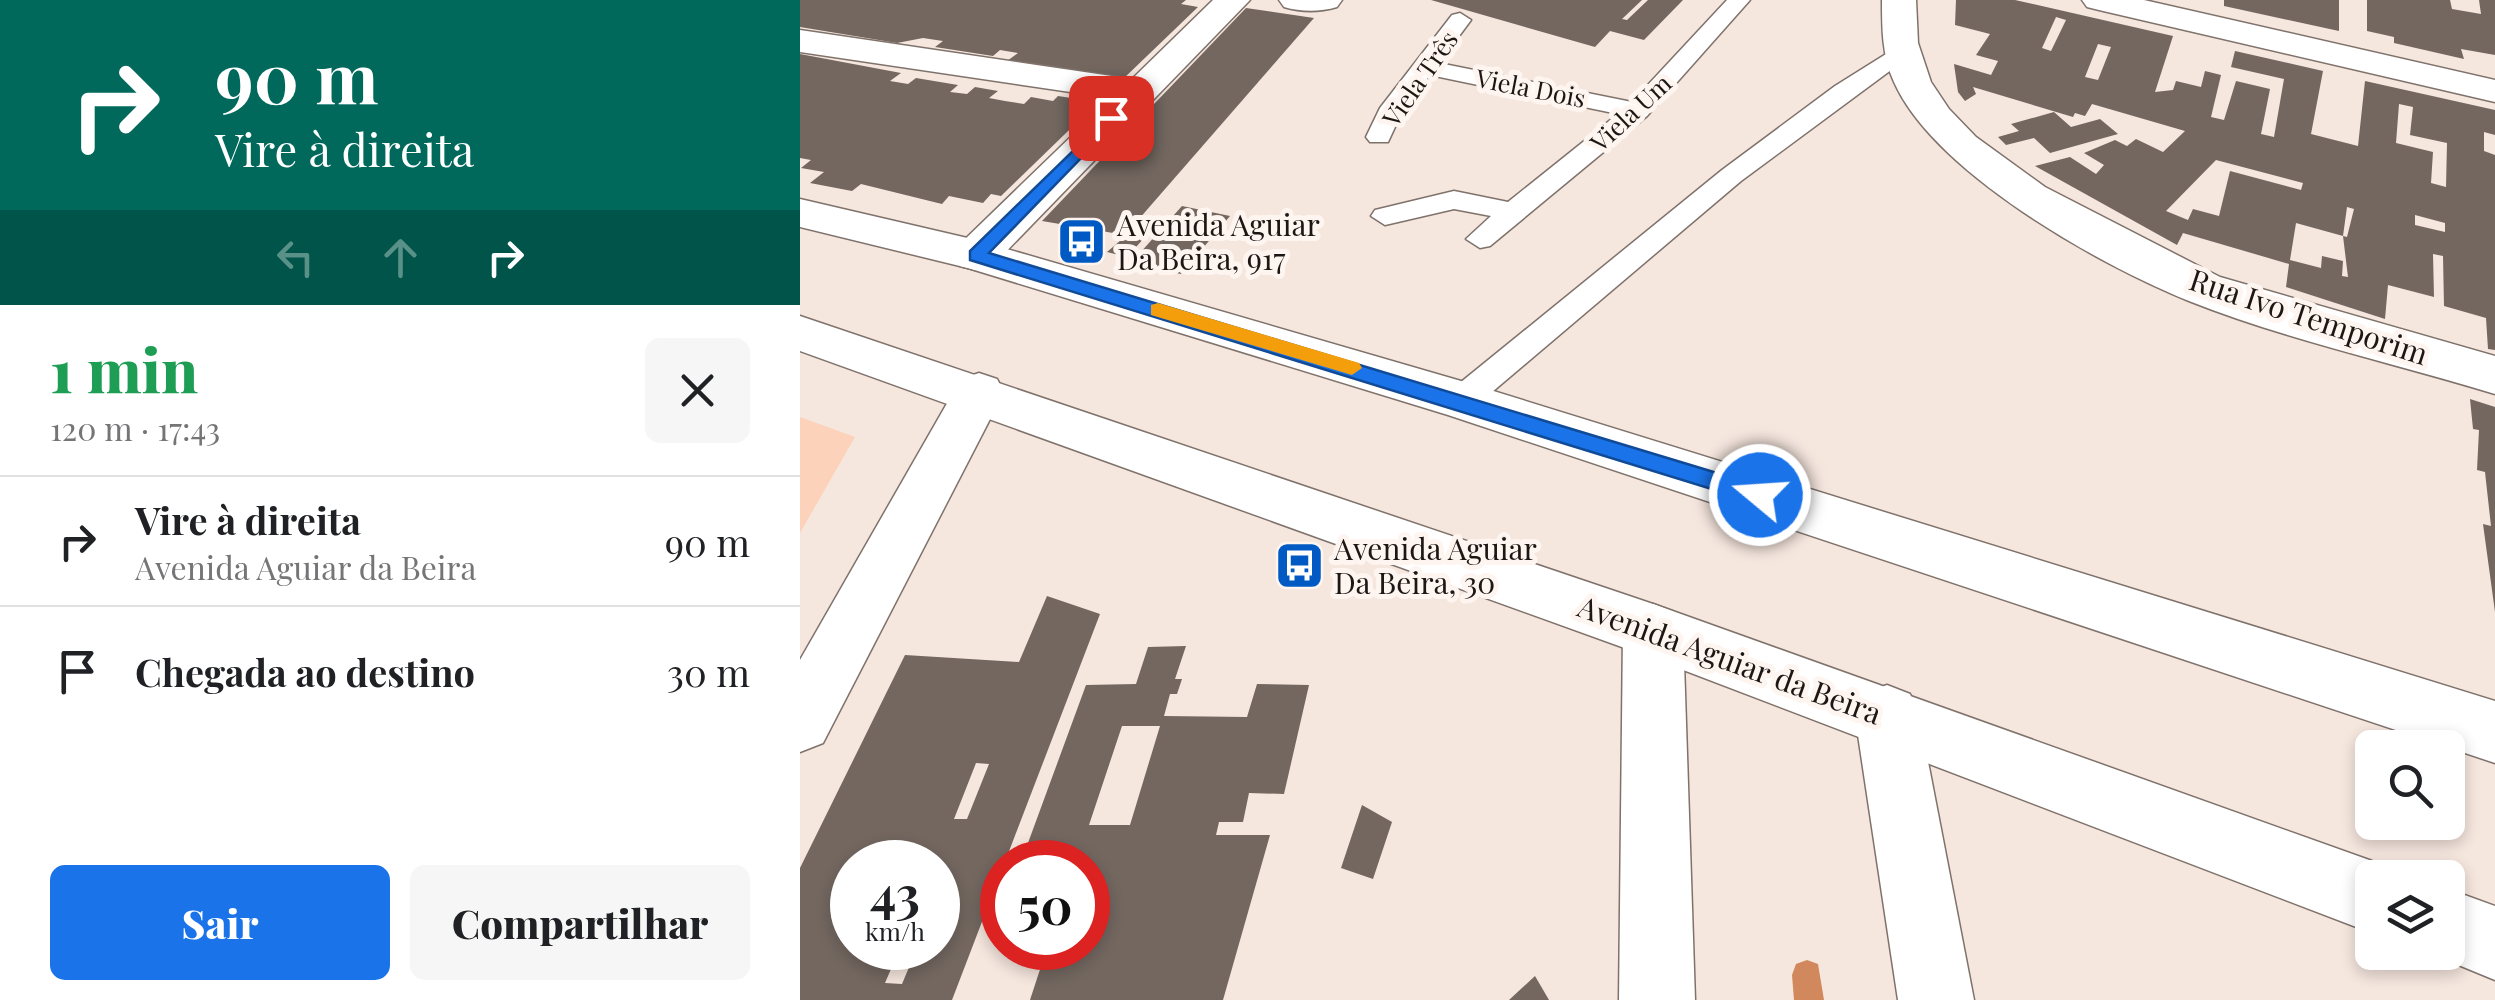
<!DOCTYPE html>
<html lang="pt">
<meta charset="utf-8">
<style>
body{margin:0;font-family:"Playfair Display",serif;background:#f6f6f6;color:#202124;height:100vh;display:flex;flex-direction:column;font-size:38px;white-space:nowrap}
*{box-sizing:border-box;margin:0}
p{font-size:32px;color:#757577}
.icon{flex:none;width:55px;height:55px;fill:none;stroke:currentColor;stroke-width:2;stroke-linecap:round;stroke-linejoin:round}
.map{position:relative;flex:1;overflow:hidden}
.side{display:flex;flex-direction:column;background:#fff;width:800px}
.side>*{flex:none}
.hud{background:#00695c;color:#fff;overflow:hidden}
.tools{position:absolute;left:1555px;top:730px;display:grid;gap:20px}
.tools a{display:grid;place-items:center;width:110px;height:110px;border-radius:15px;background:#fff;box-shadow:0 5px 15px #0003;font-size:50px}
.speed{position:absolute;left:30px;top:840px;display:flex;gap:20px;font-size:50px;font-weight:700;text-align:center}
.speed>*{display:grid;place-content:center;width:130px;height:130px;border-radius:50%;background:#fff;box-shadow:0 5px 15px #0003;line-height:1}
.speed small{font-size:25px;font-weight:400}
.speed .limit{border:15px solid #d22;background:#fff;color:#111}
.pin{position:absolute;display:grid;place-items:center;width:85px;height:85px;color:#fff;margin:-42px;border-radius:20px;box-shadow:0 5px 15px #0006}
.me{position:absolute;width:110px;margin:-55px;rotate:288deg;stroke-linejoin:round;filter:drop-shadow(0 0 8px #0008)}
.turn{display:flex;align-items:center;gap:35px;height:210px;padding:0 50px;font-size:45px}
.turn .icon{width:130px;height:130px;stroke-width:2.5}
.turn b{display:block;font-size:70px;line-height:85px}
.lanes{display:flex;align-items:center;height:95px;padding:0 50px;background:#0003;justify-content:center;gap:50px;direction:ltr}
.lanes .off{opacity:.35}
.round{display:grid;place-items:center;flex:none;width:105px;height:105px;border-radius:15px;background:#f6f6f6}
.headline{display:flex;align-items:center;justify-content:space-between;height:170px;padding:0 50px}
h1{font-size:60px;font-weight:800;line-height:75px;color:#1e9e55}
.cta{display:flex;gap:20px;margin-top:auto;padding:20px 50px}
.cta a{flex:1;height:115px;border-radius:15px;background:#1a73e8;color:#fff;font-size:40px;font-weight:800;line-height:115px;text-align:center}
.cta a+a{background:#f6f6f6;color:#202124}
ul{padding:0;list-style:none}
li{display:flex;align-items:center;gap:30px;height:130px;padding:0 50px;border-top:2px solid #e0e0e0}
li div{flex:1}
li b{display:block;font-size:38px}
li em{font-style:normal}
main{display:flex;flex:1;min-height:0}
.map>svg:first-child{display:block}
.green{fill:#fdd2ba}
.lines{fill:none;stroke-linecap:round;stroke-linejoin:round}
.stream{fill:#d2885d;fill-rule:evenodd}
.building{fill:#736760;fill-rule:evenodd}
.service-casing{stroke:#7f726b;stroke-width:3}
.minor-casing{stroke:#7f726b;stroke-width:3}
.secondary-casing{stroke:#7f726b;stroke-width:3}
.service{fill:#fff;fill-rule:evenodd}
.minor{fill:#fff;fill-rule:evenodd}
.secondary{fill:#fff;fill-rule:evenodd}
.route{fill:#1a73e8;stroke:#114b97;stroke-width:2.5}
.slow{fill:#f59e0b}
.labels{text-anchor:middle;dominant-baseline:central;stroke-width:10;stroke-linejoin:round;paint-order:stroke}
.far-street-label{font-size:25px;fill:#1c1714;stroke:#fef5f0}
.poi-label{font-size:30px;fill:#1c1714;stroke:#fef5f0;text-anchor:start}
.street-label{font-size:30px;fill:#1c1714;stroke:#fef5f0}
</style>
<main>
<section class="side">
<div class="hud">
<div class="turn"><svg class="icon" aria-label="right" viewBox="0 0 24 24"><path d="M7 20v-9h11M14 6l5 5-5 5"/></svg><div><b>90 m</b>Vire à direita</div></div>
<div class="lanes"><svg class="icon off" aria-label="left" viewBox="0 0 24 24"><path d="M17 20v-9H6M10 6l-5 5 5 5"/></svg><svg class="icon off" aria-label="ahead" viewBox="0 0 24 24"><path d="M12 20V5M6 11l6-6 6 6"/></svg><svg class="icon" aria-label="right" viewBox="0 0 24 24"><path d="M7 20v-9h11M14 6l5 5-5 5"/></svg></div>
</div>
<div class="headline"><div><h1>1 min</h1><p>120 m · 17:43</p></div><a class="round"><svg class="icon" aria-label="close" viewBox="0 0 24 24"><path d="M6 6l12 12M18 6L6 18"/></svg></a></div>
<ul>
<li><svg class="icon" aria-label="right" viewBox="0 0 24 24"><path d="M7 20v-9h11M14 6l5 5-5 5"/></svg><div><b>Vire à direita</b><p>Avenida Aguiar da Beira</p></div><em>90 m</em></li>
<li><svg class="icon" aria-label="arrive" viewBox="0 0 24 24"><path d="M6 21V4h12l-3 4 3 4H6"/></svg><div><b>Chegada ao destino</b></div><em>30 m</em></li>
</ul>
<div class="cta"><a>Sair</a><a>Compartilhar</a></div>
</section>
<div class="map">
<svg width="1695" height="1000" viewBox="0 0 1695 1000">
<rect width="100%" height="100%" fill="#f5e6de"/>
<polygon class="green" points="0,417 55,437 0,533"/>
<g class="lines">
<polygon class="stream" points="1007,960 1018,964 1024,1000 994,1000 992,975 996,964"/>
</g>
<g class="building">
<polygon points="0,0 386,0 381,4 398,7 322,80 207,61 218,53 200,50 193,56 135,47 143,41 123,38 97,43 0,27"/>
<polygon points="631,0 842,0 822,19 827,20 848,0 883,0 844,40 810,31 795,47"/>
<path d="M1156 0H1215L1373 36 1355 92 1373 90 1376 81 1401 87 1405 71 1421 75 1411 117 1424 120 1436 81 1470 89 1461 134 1474 137 1484 79 1431 67 1435 51 1523 71 1511 134 1558 146 1565 81 1695 110V135L1684 132V151L1695 155V350L1688 349 1686 318 1644 306 1643 256 1633 254 1634 297 1588 285 1585 319 1486 287 1489 264 1383 233 1377 245 1235 166 1270 157 1296 174 1304 165 1284 153 1315 140 1327 146 1336 139 1363 152 1385 131 1292 104 1285 116 1275 113 1273 117 1173 87 1176 94 1165 101 1158 92 1154 64 1191 75 1198 61 1176 55 1190 34 1155 25ZM1256 17 1266 20 1251 51 1242 48ZM1298 44 1311 47 1298 80 1285 77ZM1599 104 1613 107 1610 135 1647 143 1646 187 1631 183 1633 152 1596 143ZM1416 160 1503 183 1501 190 1430 171 1419 216 1393 209 1388 220 1366 211ZM1547 207 1554 209 1547 237 1543 236 1548 277 1542 276 1543 261 1522 256 1521 268 1490 260 1496 223 1543 236ZM1615 215 1645 223V232L1615 225Z"/>
<polygon points="1424,0 1539,0 1539,31 1424,6"/>
<polygon points="1567,0 1650,0 1652,9 1681,14 1679,0 1695,0 1695,55 1661,49 1664,59 1594,43 1594,37 1567,31"/>
<polygon points="446,8 514,18 325,235 242,221"/>
<polygon points="0,54 101,73 90,81 108,84 116,78 158,85 150,92 167,94 175,87 198,91 189,98 205,101 224,104 231,97 253,101 258,96 298,102 201,196 191,194 183,203 149,196 142,204 61,184 52,191 10,183 24,172 1,168 11,160 0,158"/>
<polygon points="1254,112 1271,127 1300,119 1318,134 1250,153 1234,138 1206,145 1198,137 1219,131 1211,124"/>
<polygon points="382,206 430,216 381,274 331,263"/>
<polygon points="328,234 345,237 327,257 307,252"/>
<polygon points="1670,399 1695,407 1695,612 1683,524 1691,526 1685,472 1677,470 1679,430 1673,429"/>
<path d="M247 596 300 614 152 1000H0V868L105 655 219 662ZM176 763 189 764 167 819H154ZM52 862H138V948H117L102 984 85 983 100 948H52Z"/>
<path d="M386 646 375 679H382L377 694H370L364 716 447 717 457 684 509 685 484 794 449 793 443 822H419L416 835H470L423 1000H230L247 948H288V862H221L286 685 336 684 348 647ZM322 726H360L330 825H289Z"/>
<polygon points="562,805 592,822 573,879 541,868"/>
<polygon points="735,976 749,1000 709,1000"/>
</g>
<g class="lines">
<defs>
<g id="service">
<polygon points="927,0 950,0 847,116 690,246 680,248 666,239 691,216 654,209 585,225 571,216 575,210 654,191 708,202 818,114 630,75 601,114 588,142 570,142 566,137 580,108 652,15 660,13 671,20 639,63 832,102"/>
<polygon points="1102,44 1114,51 1110,56 941,181 672,409 661,412 650,409 645,400 650,391 922,170 1035,86"/>
</g>
<g id="minor">
<polygon points="413,0 450,0 192,266 176,270 160,266 154,255 160,244 311,98 0,52 0,30 332,79"/>
<path d="M479 0H542L537 7C520 12 501 12 484 7Z"/>
<path d="M1082 0H1116L1118 43 1131 82 1149 109 1176 137 1245 187 1420 277 1695 356V394C1594 363 1487 340 1389 301 1299 265 1134 172 1094 82 1082 56 1082 28 1082 0Z"/>
<polygon points="1282,0 1344,0 1695,80 1695,102 1299,10 1287,7"/>
<polygon points="179,373 197,379 204,392 23,743 0,752 0,660 161,379"/>
<polygon points="853,604 874,612 883,631 895,1000 819,1000 823,631 832,612"/>
<polygon points="1087,685 1110,694 1119,715 1174,1000 1098,1000 1055,715 1064,694"/>
</g>
<g id="secondary">
<polygon points="0,199 176,240 661,381 1695,701 1695,763 648,415 168,268 0,227"/>
<polygon points="0,316 853,604 1572,861 1597,872 1600,878 1572,878 1572,933 844,655 0,351"/>
<polygon points="1648,889 1695,906 1695,980 1627,952 1648,952"/>
</g>
</defs>
<use href="#service" class="service-casing"/>
<use href="#minor" class="minor-casing"/>
<use href="#secondary" class="secondary-casing"/>
<use href="#service" class="service"/>
<use href="#minor" class="minor"/>
<use href="#secondary" class="secondary"/>
</g>
<polygon class="route" points="311,114 316,115 316,122 189,253 960,486 968,488 968,501 960,504 170,260 170,251"/>
<polygon class="slow" points="358,303 559,363 562,368 552,375 351,315 351,305"/>
<defs>
<symbol id="bus-square" viewBox="-11 -11 22 22"><rect x="-9" y="-9" width="18" height="18" rx="4" fill="#015ac3" stroke="#fef5f0"/><path d="M-5-6H5V4H4V6H2V4H-2V6H-4V4H-5ZM-3.5-4V0h7V-4ZM-3.5 1.2v1.5H-2V1.2ZM2 1.2v1.5H3.5V1.2Z" fill="#fff"/></symbol>
</defs>
<g fill-rule="evenodd">
<use href="#bus-square" x="254" y="214" width="55" height="55"/>
<use href="#bus-square" x="472" y="538" width="55" height="55"/>
</g>
<g class="labels">
<g class="far-street-label">
<text transform="translate(619 78) rotate(-55)">Viela Três</text>
<text transform="translate(731 87) rotate(11)">Viela Dois</text>
<text transform="translate(830 112) rotate(-43)">Viela Um</text>
</g>
<g class="poi-label">
<text x="317" y="224">Avenida Aguiar<tspan x="317" dy="34">Da Beira, 917</tspan></text>
<text x="534" y="548">Avenida Aguiar<tspan x="534" dy="34">Da Beira, 30</tspan></text>
</g>
<g class="street-label">
<text transform="translate(1509 316) rotate(18)">Rua Ivo Temporim</text>
<text transform="translate(930 659) rotate(20)">Avenida Aguiar da Beira</text>
</g>
</g>
</svg>
<div class="tools">
<a><svg class="icon" aria-label="search" viewBox="0 0 24 24"><circle cx="10" cy="10" r="6"/><path d="M15 15l6 6"/></svg></a>
<a><svg class="icon" aria-label="layers" viewBox="0 0 24 24"><path d="M12 4l9 5-9 5-9-5zM3 14l9 5 9-5"/></svg></a>
</div>
<div class="speed"><div>43<small>km/h</small></div><div class="limit">50</div></div>
<div class="pin" style="left:311px;top:118px;background:#d93025"><svg class="icon" aria-label="arrive" viewBox="0 0 24 24"><path d="M6 21V4h12l-3 4 3 4H6"/></svg></div>
<svg class="me" style="left:960px;top:495px" viewBox="-20 -20 40 40"><circle r="17" fill="#1a73e8" stroke="#fff" stroke-width="3"/><path d="M0-11L8 9 0 5-8 9z" fill="#fff"/></svg>
</div>
</main>
